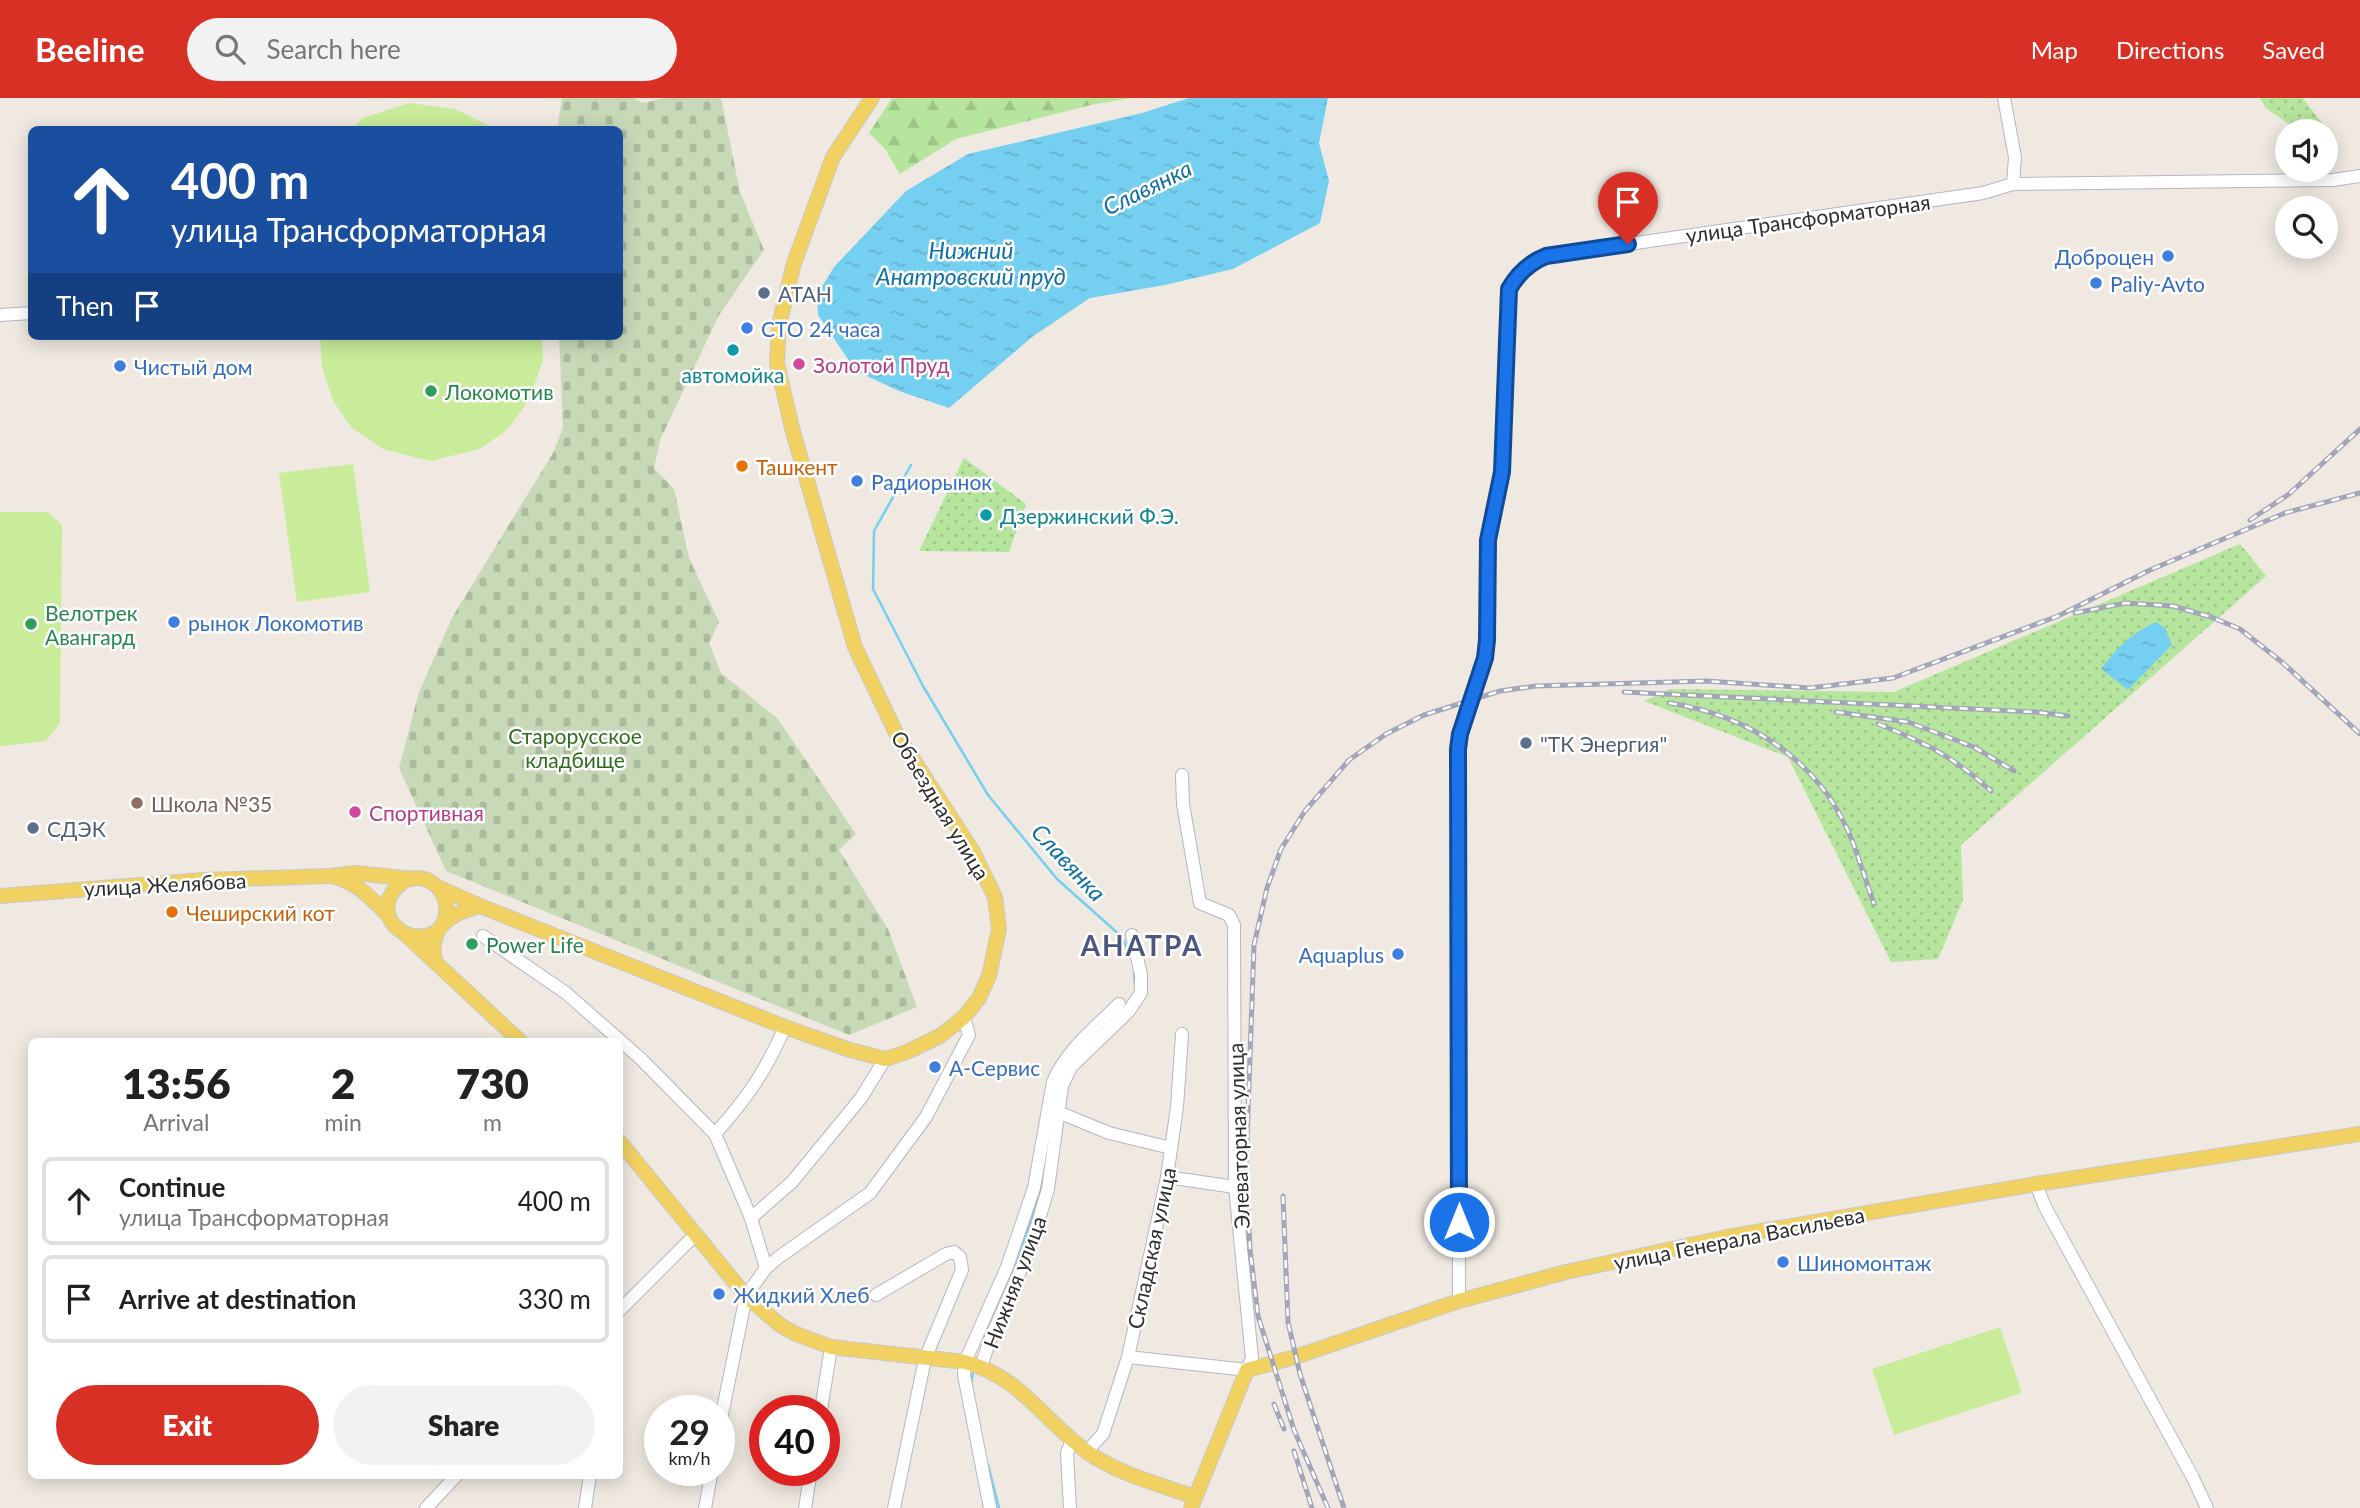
<!DOCTYPE html>
<meta charset="utf-8">
<style>
body{margin:0;font-family:Lato,sans-serif;background:#f2f2f2;color:#222;height:100vh;display:flex;flex-direction:column;font-size:26px;white-space:nowrap}
*{box-sizing:border-box;margin:0}
p{font-size:23px;color:#767676}
.icon{flex:none;width:38px;height:38px;fill:none;stroke:currentColor;stroke-width:2;stroke-linecap:round;stroke-linejoin:round}
.map{position:relative;flex:1;overflow:hidden}
.panel{position:absolute;left:28px;top:940px;width:595px;height:441px;display:flex;flex-direction:column;background:#fff;border-radius:10px;box-shadow:0 4px 18px #0003}
.panel>*{flex:none}
.top-card{position:absolute;left:28px;top:28px;width:595px;height:214px;border-radius:10px;box-shadow:0 4px 18px #0003;background:#1a4fa0;color:#fff;overflow:hidden}
.fabs{position:absolute;left:2275px;top:21px;display:grid;gap:14px}
.fabs a{display:grid;place-items:center;width:63px;height:63px;border-radius:50%;background:#fff;box-shadow:0 4px 18px #0003;font-size:35px}
.speed{position:absolute;left:644px;top:1297px;display:flex;gap:14px;font-size:35px;font-weight:700;text-align:center}
.speed>*{display:grid;place-content:center;width:91px;height:91px;border-radius:50%;background:#fff;box-shadow:0 4px 18px #0003;line-height:1}
.speed small{font-size:18px;font-weight:400}
.speed .limit{border:10px solid #d22;background:#fff;color:#111}
.pin{position:absolute;display:grid;place-items:center;width:60px;height:60px;color:#fff;margin:-72px -30px;border-radius:50% 50% 50% 0;rotate:-45deg;box-shadow:0 0 7px #0007}
.pin .icon{rotate:45deg}
.me{position:absolute;width:77px;margin:-38px;rotate:0deg;stroke-linejoin:round;filter:drop-shadow(0 0 5px #0008)}
.turn{display:flex;align-items:center;gap:24px;height:147px;padding:0 28px;font-size:32px}
.turn .icon{width:91px;height:91px;stroke-width:2.5}
.turn b{display:block;font-size:49px;line-height:60px}
.then{display:flex;align-items:center;height:66px;padding:0 28px;background:#0003;gap:14px;font-size:26px}
.eta{display:flex;justify-content:space-evenly;align-items:center;height:119px;text-align:center}
.eta b{font-size:42px;font-weight:800;line-height:49px}
.button{display:flex;gap:14px;margin-top:auto;padding:14px 28px}
.button a{flex:1;height:80px;border-radius:42px;background:#d93025;color:#fff;font-size:28px;font-weight:800;line-height:80px;text-align:center}
.button a+a{background:#f2f2f2;color:#222}
ul{padding:0;list-style:none}
li{display:flex;align-items:center;gap:21px;height:88px;margin:0 14px 10px;padding:0 14px;border:4px solid #e0e0e0;border-radius:10px}
li div{flex:1}
li b{display:block;font-size:26px}
li em{font-style:normal}
header{display:flex;align-items:center;gap:42px;box-sizing:border-box;height:98px;padding:0 35px;background:#d93025;color:#fff}
header strong{font-size:33px}
nav{display:flex;gap:38px;margin-inline-start:auto;font-size:24px}
.search{width:490px;height:63px;background:#f2f2f2;display:flex;align-items:center;gap:18px;box-sizing:border-box;padding:0 24px;border-radius:38px;color:#767676;font-size:26px}
.map>svg:first-child{display:block}
.grass{fill:url(#grass-dots)}
.forest{fill:url(#forest-firs)}
.cemetery{fill:url(#cemetery-stones)}
.pitch{fill:#c9ec9a}
.water{fill:url(#water-ripples)}
.lines{fill:none;stroke-linecap:round;stroke-linejoin:round}
.stream{stroke:#75cff0;stroke-width:2.5}
.minor-casing{stroke:#b4b7c1;stroke-width:14}
.major-casing{stroke:#c9c9c9;stroke-width:16}
.minor{stroke:#fff;stroke-width:12}
.major{stroke:#f2d163;stroke-width:14}
.rail-casing{stroke:#a3a6b8;stroke-width:5}
.rail{stroke:#fff;stroke-width:2.5;stroke-dasharray:8;stroke-linecap:butt}
.route-casing{stroke:#114b97;stroke-width:18}
.route{stroke:#1a73e8;stroke-width:12}
.shop-dot{fill:#3f7fe0;stroke:#fff;stroke-width:2.5}
.service-dot{fill:#5c6f8a;stroke:#fff;stroke-width:2.5}
.culture-dot{fill:#0f9aa8;stroke:#fff;stroke-width:2.5}
.hotel-dot{fill:#d1479c;stroke:#fff;stroke-width:2.5}
.leisure-dot{fill:#2e9e5b;stroke:#fff;stroke-width:2.5}
.food-dot{fill:#e8710a;stroke:#fff;stroke-width:2.5}
.education-dot{fill:#8d6e63;stroke:#fff;stroke-width:2.5}
.labels{text-anchor:middle;dominant-baseline:central;stroke-width:5;stroke-linejoin:round;paint-order:stroke}
.street-label{font-size:21px;fill:#2e2e2e;stroke:#fff}
.shop-label{font-size:21px;fill:#366cbe;stroke:#fff;text-anchor:start}
.service-label{font-size:21px;fill:#4e5e75;stroke:#fff;text-anchor:start}
.hotel-label{font-size:21px;fill:#b23c85;stroke:#fff;text-anchor:start}
.culture-label{font-size:21px;fill:#0d838f;stroke:#fff}
.leisure-label{font-size:21px;fill:#27864d;stroke:#fff;text-anchor:start}
.food-label{font-size:21px;fill:#c56008;stroke:#fff;text-anchor:start}
.park-label{font-size:21px;fill:#2c6e1b;stroke:#fff}
.education-label{font-size:21px;fill:#785e54;stroke:#fff;text-anchor:start}
.water-label{font-size:23px;font-style:italic;fill:#0d6fa3;stroke:#fff}
.district-label{font-size:28px;font-weight:bold;letter-spacing:2px;fill:#4d5680;stroke:#fff}
</style>
<header>
<strong>Beeline</strong>
<div class="search"><svg class="icon" aria-label="search" viewBox="0 0 24 24"><circle cx="10" cy="10" r="6"/><path d="M15 15l6 6"/></svg>Search here</div>
<nav><a>Map</a><a>Directions</a><a>Saved</a></nav>
</header>
<div class="map">
<svg width="2360" height="1410" viewBox="0 0 2360 1410">
<defs>
<pattern id="grass-dots" width="8" height="8" patternUnits="userSpaceOnUse" patternTransform="scale(1.75)"><rect width="8" height="8" fill="#b6e59e"/><path d="M2 2h.1M6 6h.1" fill="none" stroke="#9dc588" stroke-width="1.8" stroke-linecap="round"/></pattern>
<pattern id="forest-firs" width="22" height="20" patternUnits="userSpaceOnUse" patternTransform="scale(1.75)"><rect width="22" height="20" fill="#b6e59e"/><path d="M5 1l3.5 6h-7zM16 11l3.5 6h-7z" fill="#9dc588"/></pattern>
<pattern id="cemetery-stones" width="16" height="16" patternUnits="userSpaceOnUse" patternTransform="scale(1.75)"><rect width="16" height="16" fill="#c8d9b8"/><path d="M2 7V4a2 2 0 0 1 4 0v3zM10 15v-3a2 2 0 0 1 4 0v3z" fill="#acbb9e"/></pattern>
<pattern id="water-ripples" width="26" height="14" patternUnits="userSpaceOnUse" patternTransform="scale(1.75)"><rect width="26" height="14" fill="#75cff0"/><path d="M2 4q2-2 4 0t4 0M15 11q2-2 4 0t4 0" fill="none" stroke="#66b2ce"/></pattern>
</defs>
<rect width="100%" height="100%" fill="#efe9e1"/>
<g class="grass">
<path d="M2260 0H2303C2314 17 2335 33 2326 54V33H2291L2290 27 2266 10Z"/>
<polygon points="964,360 1026,406 1009,454 919,453"/>
<polygon points="2240,446 2266,478 1961,747 1963,802 1938,861 1891,864 1788,659 1644,603 1671,591 1894,594"/>
</g>
<polygon class="forest" points="892,0 1131,0 1091,7 956,41 900,76 885,51 869,35"/>
<polygon class="cemetery" points="562,0 634,0 642,5 664,0 721,0 740,94 764,152 719,217 660,342 654,370 674,391 689,460 719,524 709,545 721,575 778,621 856,736 839,752 888,831 917,909 849,937 446,773 399,670 419,594 453,518 553,355 563,330 559,238 620,238 620,32 557,31"/>
<g class="pitch">
<polygon points="409,5 455,11 496,31 352,31 363,20"/>
<polygon points="320,238 542,238 543,262 529,302 508,331 480,351 430,363 383,351 352,330 333,303 322,269"/>
<polygon points="353,366 370,494 297,504 279,375"/>
<polygon points="0,414 48,414 62,427 60,625 46,643 2,648 0,647"/>
<polygon points="2000,1229 2022,1295 1894,1337 1872,1271"/>
</g>
<g class="water">
<polygon points="1189,0 1328,0 1319,45 1329,83 1320,125 1233,171 1165,187 1090,200 1032,239 949,310 899,293 856,273 818,217 817,197 834,169 906,93 968,56 1142,15"/>
<path d="M2156 524 2165 530 2172 547 2128 592 2101 571C2118 549 2130 536 2156 524Z"/>
</g>
<g class="lines">
<g class="stream">
<polyline points="911,367 874,433 873,491 923,588 988,697 1057,781 1122,839 1130,857"/>
<polyline points="1134,873 1135,887"/>
<polyline points="1012,1177 1042,1090 1046,1059"/>
<polyline points="971,1285 973,1275"/>
<polyline points="988,1367 999,1410"/>
</g>
<defs>
<g id="minor">
<polyline points="2004,0 2015,59 2013,86"/>
<polyline points="0,217 32,215"/>
<polyline points="483,838 566,895 640,960 715,1036 751,1120 766,1170"/>
<polyline points="1058,1014 1109,1035 1171,1050"/>
<path d="M715 1036C748 999 765 974 785 929"/>
<polyline points="1167,1079 1235,1089"/>
<polyline points="2036,1086 2045,1109 2192,1378 2207,1410"/>
<polyline points="751,1120 792,1084 861,1000 885,961"/>
<polyline points="876,1197 946,1156 954,1154 960,1159 962,1172 925,1261 894,1410"/>
<path d="M1459 1203 1458 651 1460 636 1485 560 1487 542 1488 442 1502 374 1509 191C1518 175 1529 164 1546 158L1983 95 2013 86 2333 82 2360 78"/>
<polyline points="620,1212 695,1137"/>
<polyline points="1128,1259 1247,1272 1252,1260 1235,1089 1234,827 1229,817 1200,805 1183,706 1182,677"/>
<polyline points="981,1268 990,1242 1031,1148 1048,1091 1062,988 1071,969 1128,914 1141,895 1141,877 1132,837"/>
<polyline points="821,1312 831,1249"/>
<polyline points="719,1331 746,1198 766,1170 779,1159 870,1095 926,1019 969,937 964,919"/>
<polyline points="1087,1353 1103,1336 1128,1259 1167,1079 1177,1009 1182,936"/>
<polyline points="426,1410 457,1377"/>
<polyline points="585,1410 590,1377"/>
<polyline points="705,1410 712,1372"/>
<polyline points="805,1410 811,1372"/>
<path d="M990 1410 964 1277 965 1264 1007 1169 1034 1090 1053 984C1066 952 1095 930 1119 906"/>
<polyline points="1070,1410 1067,1355 1072,1342"/>
</g>
<g id="major">
<path d="M335 779C358 785 373 802 389 818"/>
<polyline points="440,790 480,808 785,929 850,952 885,961 907,954 940,938 964,919 979,900 989,878 999,831 995,799 972,752 896,635 855,549 792,330 777,265 779,227 794,165 833,59 872,0"/>
<polyline points="0,798 204,782 330,778 356,775 412,781"/>
<path d="M438 833C411 851 374 822 392 795 413 762 459 789 443 826"/>
<polyline points="406,837 520,943"/>
<path d="M435 864C428 829 449 816 480 808"/>
<path d="M620 1044 746 1198 780 1227 796 1236 831 1249 965 1264C1021 1279 1042 1321 1086 1353 1117 1376 1159 1386 1195 1399"/>
<polyline points="1191,1410 1247,1272 1295,1259 1459,1203 1566,1174 1727,1139 2036,1086 2360,1036"/>
</g>
</defs>
<use href="#minor" class="minor-casing"/>
<use href="#major" class="major-casing"/>
<use href="#minor" class="minor"/>
<use href="#major" class="major"/>
<defs>
<g id="rail">
<polyline points="2250,422 2289,396 2360,331"/>
<polyline points="2075,515 2126,505 2173,508 2211,519 2240,531 2283,565 2360,636"/>
<polyline points="1624,594 2036,614 2068,618"/>
<path d="M1669 605C1749 617 1820 663 1851 740 1860 762 1866 784 1874 806"/>
<polyline points="1836,614 1908,624 1974,649 2014,673"/>
<path d="M1878 626C1924 644 1954 659 1991 693"/>
<polyline points="1283,1098 1288,1224 1300,1276 1344,1410"/>
<polyline points="1274,1306 1284,1331"/>
<polyline points="1294,1353 1312,1410"/>
<polyline points="1328,1410 1294,1332 1258,1218 1250,1151 1246,1070 1254,847 1267,790 1281,751 1305,713 1349,662 1386,636 1424,617 1500,593 1536,588 1706,583 1810,590 1893,580 2058,518 2150,472 2285,415 2360,395"/>
</g>
</defs>
<use href="#rail" class="rail-casing"/>
<use href="#rail" class="rail"/>
</g>
<g class="lines">
<defs>
<path id="route" d="M1459 1124 1458 651 1460 636 1485 560 1487 542 1488 442 1502 374 1509 191C1518 175 1529 165 1546 158L1628 146"/>
</defs>
<use href="#route" class="route-casing"/>
<use href="#route" class="route"/>
</g>
<g class="shop-dot">
<circle cx="2168" cy="158" r="7"/>
<circle cx="2096" cy="185" r="7"/>
<circle cx="747" cy="230" r="7"/>
<circle cx="120" cy="268" r="7"/>
<circle cx="857" cy="383" r="7"/>
<circle cx="174" cy="524" r="7"/>
<circle cx="1398" cy="856" r="7"/>
<circle cx="935" cy="969" r="7"/>
<circle cx="1783" cy="1164" r="7"/>
<circle cx="719" cy="1196" r="7"/>
</g>
<g class="service-dot">
<circle cx="764" cy="195" r="7"/>
<circle cx="1526" cy="645" r="7"/>
<circle cx="33" cy="730" r="7"/>
</g>
<g class="culture-dot">
<circle cx="733" cy="252" r="7"/>
<circle cx="986" cy="417" r="7"/>
</g>
<g class="hotel-dot">
<circle cx="799" cy="266" r="7"/>
<circle cx="355" cy="714" r="7"/>
</g>
<g class="leisure-dot">
<circle cx="431" cy="293" r="7"/>
<circle cx="31" cy="526" r="7"/>
<circle cx="472" cy="846" r="7"/>
</g>
<g class="food-dot">
<circle cx="742" cy="368" r="7"/>
<circle cx="172" cy="814" r="7"/>
</g>
<circle class="education-dot" cx="137" cy="705" r="7"/>
<g class="labels">
<g class="street-label">
<text transform="translate(1808 120) rotate(-8)">улица Трансформаторная</text>
<text transform="translate(941 707) rotate(59)">Объездная улица</text>
<text transform="translate(165 786) rotate(-3)">улица Желябова</text>
<text transform="translate(1238 1038) rotate(-92)">Элеваторная улица</text>
<text transform="translate(1739 1140) rotate(-11)">улица Генерала Васильева</text>
<text transform="translate(1151 1150) rotate(-78)">Складская улица</text>
<text transform="translate(1014 1184) rotate(-69)">Нижняя улица</text>
</g>
<g class="shop-label">
<text x="2154" y="158" text-anchor="end">Доброцен</text>
<text x="2110" y="185">Paliy-Avto</text>
<text x="761" y="230">СТО 24 часа</text>
<text x="134" y="268">Чистый дом</text>
<text x="871" y="383">Радиорынок</text>
<text x="188" y="524">рынок Локомотив</text>
<text x="1384" y="856" text-anchor="end">Aquaplus</text>
<text x="949" y="969">А-Сервис</text>
<text x="1797" y="1164">Шиномонтаж</text>
<text x="733" y="1196">Жидкий Хлеб</text>
</g>
<g class="service-label">
<text x="778" y="195">АТАН</text>
<text x="1540" y="645">"ТК Энергия"</text>
<text x="47" y="730">СДЭК</text>
</g>
<g class="hotel-label">
<text x="813" y="266">Золотой Пруд</text>
<text x="369" y="714">Спортивная</text>
</g>
<g class="culture-label">
<text x="733" y="276">автомойка</text>
<text x="1000" y="417" text-anchor="start">Дзержинский Ф.Э.</text>
</g>
<g class="leisure-label">
<text x="445" y="293">Локомотив</text>
<text x="45" y="514">Велотрек<tspan x="45" dy="24">Авангард</tspan></text>
<text x="486" y="846">Power Life</text>
</g>
<g class="food-label">
<text x="756" y="368">Ташкент</text>
<text x="186" y="814">Чеширский кот</text>
</g>
<g class="park-label">
<text x="575" y="637">Старорусское<tspan x="575" dy="24">кладбище</tspan></text>
</g>
<g class="education-label">
<text x="151" y="705">Школа №35</text>
</g>
<g class="water-label">
<text transform="translate(1147 89) rotate(-26)">Славянка</text>
<text x="971" y="152">Нижний<tspan x="971" dy="26">Анатровский пруд</tspan></text>
<text transform="translate(1069 764) rotate(47)">Славянка</text>
</g>
<g class="district-label">
<text x="1142" y="847">АНАТРА</text>
</g>
</g>
</svg>
<div class="fabs">
<a><svg class="icon" aria-label="sound" viewBox="0 0 24 24"><path d="M4 9h4l5-4v14l-5-4H4zM17 9q2 3 0 6"/></svg></a>
<a><svg class="icon" aria-label="search" viewBox="0 0 24 24"><circle cx="10" cy="10" r="6"/><path d="M15 15l6 6"/></svg></a>
</div>
<div class="speed"><div>29<small>km/h</small></div><div class="limit">40</div></div>
<div class="pin" style="left:1628px;top:146px;background:#d93025"><svg class="icon" aria-label="arrive" viewBox="0 0 24 24"><path d="M6 21V4h12l-3 4 3 4H6"/></svg></div>
<svg class="me" style="left:1459px;top:1124px" viewBox="-20 -20 40 40"><circle r="17" fill="#1a73e8" stroke="#fff" stroke-width="3"/><path d="M0-11L8 9 0 5-8 9z" fill="#fff"/></svg>
<div class="top-card">
<div class="turn"><svg class="icon" aria-label="ahead" viewBox="0 0 24 24"><path d="M12 20V5M6 11l6-6 6 6"/></svg><div><b>400 m</b>улица Трансформаторная</div></div>
<div class="then">Then<svg class="icon" aria-label="arrive" viewBox="0 0 24 24"><path d="M6 21V4h12l-3 4 3 4H6"/></svg></div>
</div>
<section class="panel">
<div class="eta">
<div><b>13:56</b><p>Arrival</p></div>
<div><b>2</b><p>min</p></div>
<div><b>730</b><p>m</p></div>
</div>
<ul>
<li><svg class="icon" aria-label="ahead" viewBox="0 0 24 24"><path d="M12 20V5M6 11l6-6 6 6"/></svg><div><b>Continue</b><p>улица Трансформаторная</p></div><em>400 m</em></li>
<li><svg class="icon" aria-label="arrive" viewBox="0 0 24 24"><path d="M6 21V4h12l-3 4 3 4H6"/></svg><div><b>Arrive at destination</b></div><em>330 m</em></li>
</ul>
<div class="button"><a>Exit</a><a>Share</a></div>
</section>
</div>
